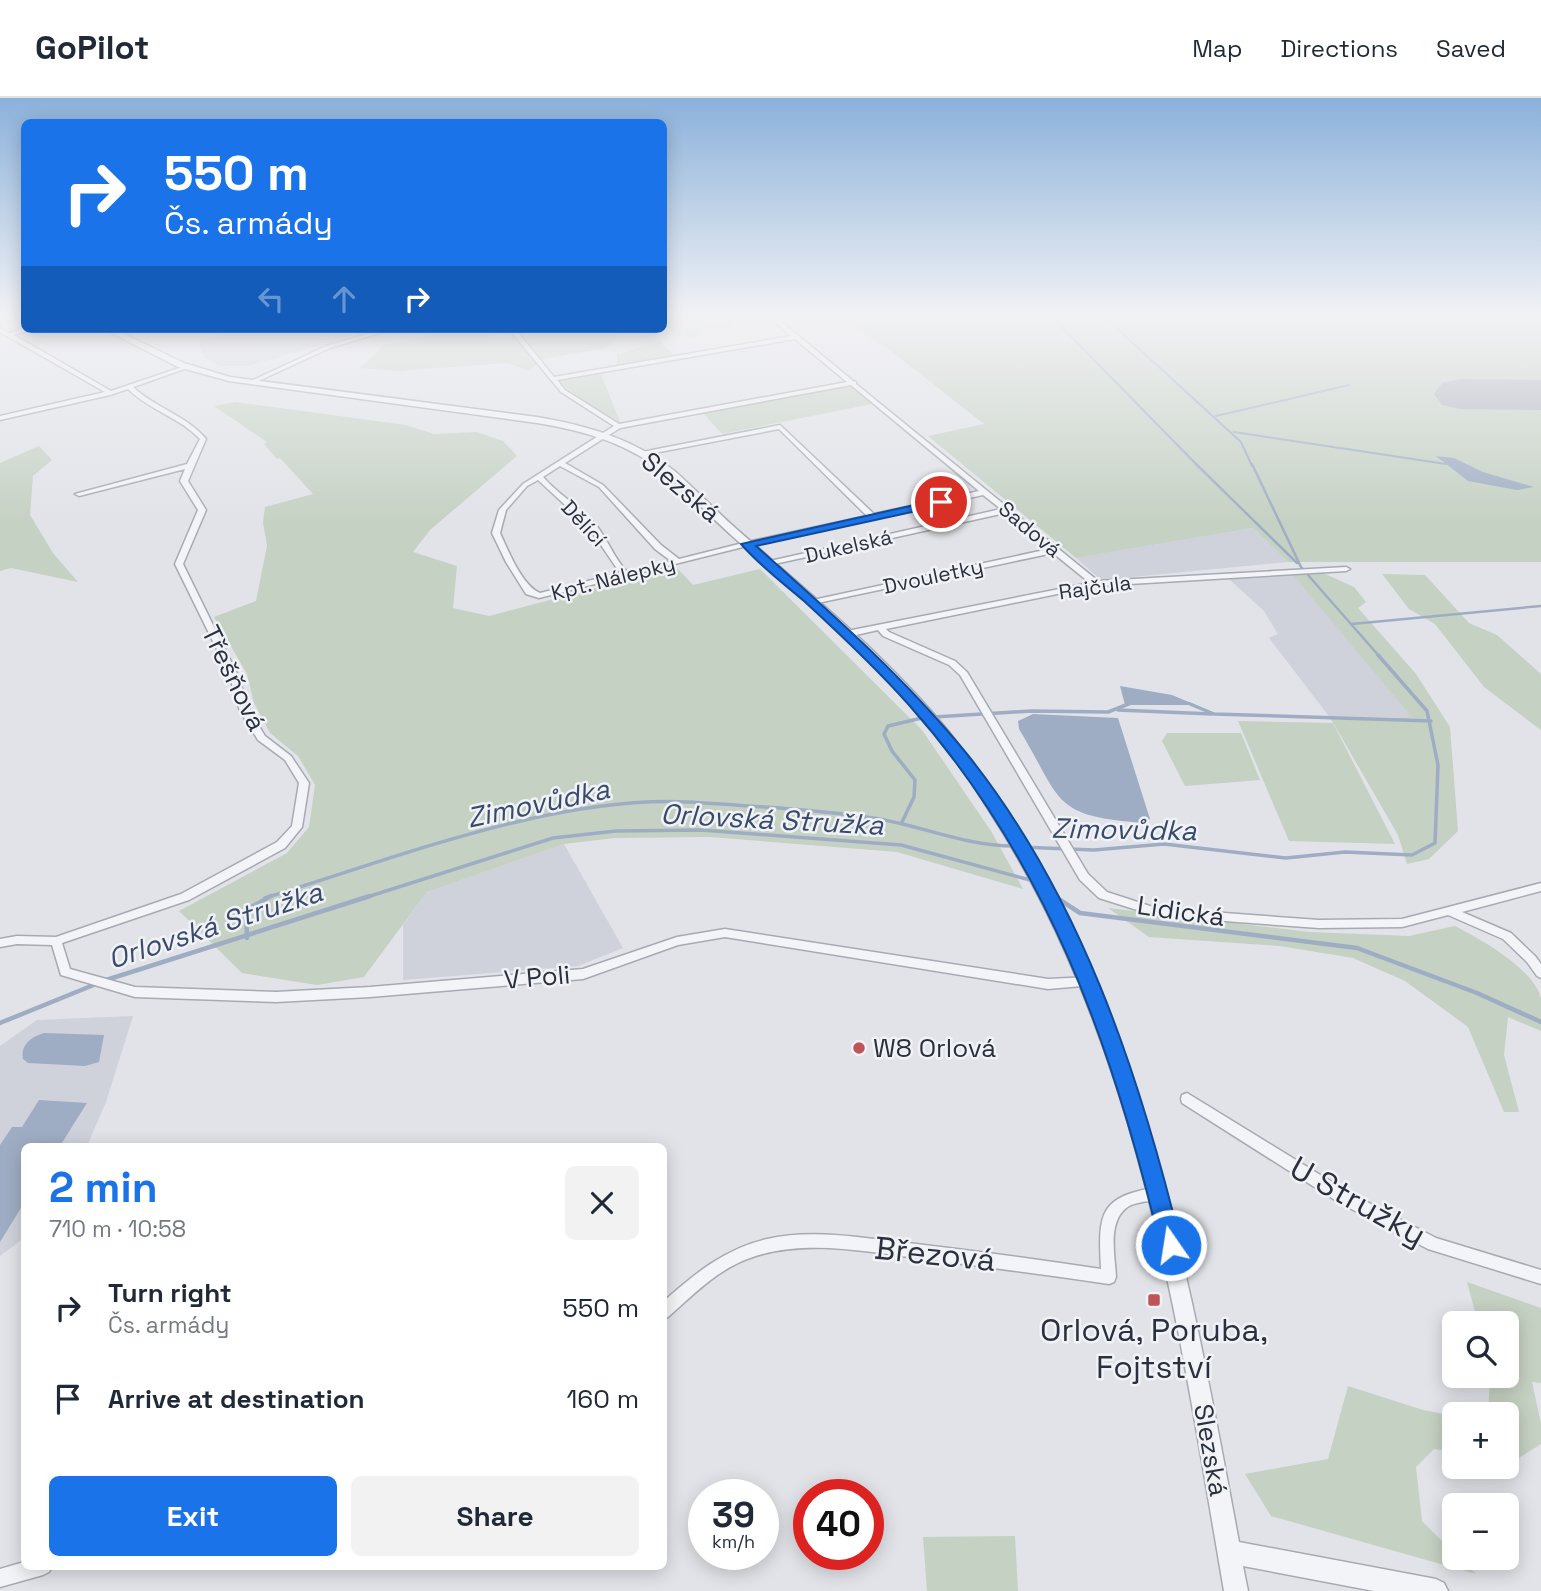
<!DOCTYPE html>
<meta charset="utf-8">
<style>
body{margin:0;font-family:"Space Grotesk",sans-serif;background:#f2f2f3;color:#1f2937;height:100vh;display:flex;flex-direction:column;font-size:26px;white-space:nowrap}
*{box-sizing:border-box;margin:0}
p{font-size:23px;color:#747a83}
.icon{flex:none;width:38px;height:38px;fill:none;stroke:currentColor;stroke-width:2;stroke-linecap:round;stroke-linejoin:round}
.map{position:relative;flex:1;overflow:hidden}
.panel{position:absolute;left:21px;top:1045px;width:646px;height:427px;display:flex;flex-direction:column;background:#fff;border-radius:10px;box-shadow:0 4px 18px #0003}
.panel>*{flex:none}
.top-card{position:absolute;left:21px;top:21px;width:646px;height:214px;border-radius:10px;box-shadow:0 4px 18px #0003;background:#1a73e8;color:#fff;overflow:hidden}
.controls{position:absolute;left:1442px;top:1213px;display:grid;gap:14px}
.controls a{display:grid;place-items:center;width:77px;height:77px;border-radius:10px;background:#fff;box-shadow:0 4px 18px #0003;font-size:35px}
.speed{position:absolute;left:688px;top:1381px;display:flex;gap:14px;font-size:35px;font-weight:700;text-align:center}
.speed>*{display:grid;place-content:center;width:91px;height:91px;border-radius:50%;background:#fff;box-shadow:0 4px 18px #0003;line-height:1}
.speed small{font-size:18px;font-weight:400}
.speed .limit{border:10px solid #d22;background:#fff;color:#111}
.pin{position:absolute;display:grid;place-items:center;width:60px;height:60px;color:#fff;margin:-30px;border:4px solid #fff;border-radius:50%;box-shadow:0 2px 7px #0007}
.me{position:absolute;width:77px;margin:-38px;rotate:347deg;stroke-linejoin:round;filter:drop-shadow(0 0 5px #0008)}
.turn{display:flex;align-items:center;gap:24px;height:147px;padding:0 28px;font-size:32px}
.turn .icon{width:91px;height:91px;stroke-width:2.5}
.turn b{display:block;font-size:49px;line-height:60px}
.lanes{display:flex;align-items:center;height:66px;padding:0 28px;background:#0003;justify-content:center;gap:35px;direction:ltr}
.lanes .off{opacity:.35}
.round{display:grid;place-items:center;flex:none;width:74px;height:74px;border-radius:10px;background:#f2f2f3}
.summary{display:flex;align-items:center;justify-content:space-between;height:119px;padding:0 28px}
h1{font-size:42px;font-weight:700;line-height:52px;color:#1a73e8}
.cta{display:flex;gap:14px;margin-top:auto;padding:14px 28px}
.cta a{flex:1;height:80px;border-radius:10px;background:#1a73e8;color:#fff;font-size:28px;font-weight:700;line-height:80px;text-align:center}
.cta a+a{background:#f2f2f3;color:#1f2937}
ul{padding:0;list-style:none}
li{display:flex;align-items:center;gap:21px;height:91px;padding:0 28px}
li div{flex:1}
li b{display:block;font-size:26px}
li em{font-style:normal}
header{display:flex;align-items:center;gap:42px;box-sizing:border-box;height:98px;padding:0 35px;background:#fff;border-bottom:2px solid #e0e1e3}
header strong{font-size:33px}
nav{display:flex;gap:38px;margin-inline-start:auto;font-size:24px}
.map>svg:first-child{display:block}
.built{fill:#cfd2da}
.green{fill:#c5d1c3}
.water{fill:#9fadc4}
.lines{fill:none;stroke-linecap:round;stroke-linejoin:round}
.stream-far3{stroke:#9fadc4;stroke-width:2}
.stream-far2{stroke:#9fadc4;stroke-width:2.5}
.stream-far1{stroke:#9fadc4;stroke-width:3.5}
.stream{stroke:#9fadc4;stroke-width:4.5}
.runway{fill:#aeb2bc;fill-rule:evenodd}
.minor-casing{stroke:#a7aab2;stroke-width:3}
.tertiary-casing{stroke:#a7aab2;stroke-width:3}
.minor{fill:#f3f4f7;fill-rule:evenodd}
.tertiary{fill:#f3f4f7;fill-rule:evenodd}
.route{fill:#1a73e8;stroke:#114b97;stroke-width:2}
.poi-dot{fill:#c05358;stroke:#f0f2f6;stroke-width:2.5}
.labels{text-anchor:middle;dominant-baseline:central;stroke-width:5;stroke-linejoin:round;paint-order:stroke}
.far-street-label{font-size:21px;fill:#2b303e;stroke:#f0f2f6}
.street-label{font-size:26px;fill:#2b303e;stroke:#f0f2f6}
.poi-label{font-size:26px;fill:#2b303e;stroke:#f0f2f6;text-anchor:start}
.water-label{font-size:28px;font-style:italic;fill:#394b6d;stroke:#f0f2f6}
.near-street-label{font-size:32px;fill:#2b303e;stroke:#f0f2f6}
.near-poi-label{font-size:32px;fill:#2b303e;stroke:#f0f2f6}
</style>
<header>
<strong>GoPilot</strong>
<nav><a>Map</a><a>Directions</a><a>Saved</a></nav>
</header>
<div class="map">
<svg width="1541" height="1493" viewBox="0 0 1541 1493">
<rect width="100%" height="100%" fill="#e1e3e8"/>
<g class="built">
<polygon points="673,216 689,218 734,224 725,232 664,224"/>
<polygon points="240,231 376,231 248,268 220,268 205,260 198,244"/>
<polygon points="1253,430 1288,464 1101,482 1076,460"/>
<polygon points="1293,477 1398,598 1413,619 1331,621 1269,540 1278,536 1264,513 1229,481"/>
<polygon points="564,746 623,850 578,868 403,882 403,827 427,794"/>
<polygon points="133,918 106,1004 87,1048 24,1048 24,1140 0,1158 0,948 37,922"/>
</g>
<g class="green">
<polygon points="833,216 1541,216 1541,464 1288,464 1253,430 1076,460 928,338 984,326 887,250"/>
<polygon points="663,225 704,231 693,240 640,232 621,235 607,250 544,261 528,273 508,265 397,273 360,270 384,247 405,244 443,231 480,231 499,241 540,231 663,231"/>
<polygon points="661,244 674,257 617,267 617,256"/>
<polygon points="601,276 620,324 582,302 558,283"/>
<polygon points="851,287 872,306 722,336 703,315"/>
<polygon points="235,304 406,327 434,336 477,334 503,343 517,358 430,432 413,454 457,468 453,510 489,518 676,469 693,487 760,471 922,632 991,733 1023,791 897,754 710,739 615,740 564,746 427,794 364,879 317,887 242,875 179,813 287,755 309,729 315,687 298,658 270,635 254,605 247,576 214,519 256,503 267,448 263,424 265,409 313,396 280,360 277,361 264,346 267,344 214,308"/>
<polygon points="39,348 52,362 33,378 30,417 53,455 78,484 11,470 0,473 0,365"/>
<polygon points="1323,475 1354,489 1366,504 1358,510 1416,576 1450,629 1458,733 1429,761 1407,766 1398,737 1331,621 1412,619 1293,477"/>
<polygon points="1382,476 1425,477 1469,525 1497,537 1541,576 1541,632 1484,589 1435,526 1409,511"/>
<polygon points="1238,623 1333,625 1395,746 1289,743"/>
<polygon points="1167,635 1241,635 1260,682 1185,688 1162,643"/>
<path d="M1108 810 1310 834 1409 838 1455 828C1480 841 1533 870 1541 900 1541 910 1541 924 1541 933L1508 919 1504 957 1519 1014H1504L1468 929 1405 883 1353 860 1280 848 1149 839Z"/>
<polygon points="1467,1184 1541,1210 1541,1285 1532,1284 1541,1326 1541,1346 1514,1363 1507,1362 1507,1316 1488,1316 1490,1278 1507,1278 1507,1225 1478,1225"/>
<polygon points="1348,1288 1423,1312 1454,1318 1454,1354 1434,1351 1416,1369 1422,1423 1454,1455 1454,1460 1459,1460 1476,1476 1271,1418 1245,1376 1328,1361"/>
<polygon points="1015,1438 1018,1493 927,1493 923,1439"/>
</g>
<g class="water">
<polygon points="1436,358 1454,360 1483,374 1534,389 1517,392 1468,383"/>
<polygon points="1120,588 1172,597 1196,607 1125,607"/>
<path d="M1033 616 1118 620 1150 721 1144 725C1051 718 1063 704 1019 631L1018 623Z"/>
<path d="M44 935 104 937 99 964 85 968 28 965 23 961C20 947 31 939 44 935Z"/>
<polygon points="39,1002 87,1005 60,1048 24,1048 24,1105 0,1144 0,1047 12,1029 22,1029"/>
</g>
<g class="lines">
<g class="stream-far3">
<polyline points="1049,216 1198,368"/>
<polyline points="1101,216 1241,344 1252,368"/>
<polyline points="1216,318 1349,287"/>
<polyline points="1234,334 1446,366"/>
</g>
<g class="stream-far2">
<polyline points="1196,366 1297,465"/>
<polyline points="1252,366 1301,469 1379,558"/>
<polyline points="1352,526 1541,508"/>
</g>
<g class="stream-far1">
<polyline points="1190,606 1214,616 1431,623"/>
<polyline points="1118,612 1212,616"/>
<polyline points="934,619 1031,613 1108,614 1131,605"/>
<polyline points="902,724 914,699 915,682 892,653 884,636 888,628 926,619"/>
<polyline points="1020,749 1094,752 1164,746 1286,760 1345,754 1412,757 1435,745 1438,667 1427,613 1378,557"/>
<polyline points="1051,796 1057,800"/>
<path d="M265 800C393 761 554 697 688 704 749 708 812 711 873 720 920 727 965 748 1013 748"/>
<polyline points="364,800 553,740 616,733 701,732 901,747 1030,782"/>
</g>
<g class="stream">
<polyline points="1054,798 1080,815 1357,850 1477,895 1541,924"/>
<polyline points="247,840 246,812 271,798"/>
<polyline points="103,883 370,798"/>
<polyline points="0,925 96,886"/>
</g>
<polygon class="runway" points="1460,281 1541,282 1541,312 1460,311 1442,307 1434,296 1442,285"/>
<defs>
<g id="minor">
<path d="M766 216H772L853 283 856 284V286L1098 483 1346 469 1350 471 1346 473 1096 488 886 531 889 534 955 563 967 574 1088 776 1107 794 1156 810 1319 822 1402 821 1541 785V793L1462 814 1511 835 1535 858 1541 866V880L1537 878 1527 864 1503 841 1448 817 1402 829 1319 830 1156 818 1099 800 1080 782 960 577 949 567 883 538 878 532 847 539 843 536 847 533 1090 485 1053 455 813 506 809 504 813 502 1049 451 1005 415 770 467 766 465 770 463 1001 411 983 397 747 448 539 500 526 496 506 464 492 435 499 412 523 386 614 328 561 294 509 231H515L554 279 791 238ZM795 241 847 284 619 326 565 292 557 282ZM851 287 979 393 874 416 780 327 642 354 641 355 644 357 779 331 867 418 747 444 679 461 661 447 603 387 565 365 620 330ZM560 368 599 389 655 451 671 463 627 474C614 460 608 442 596 427 580 409 559 397 543 379ZM538 382 588 428 620 475 540 495C522 488 508 452 500 435L506 412 527 388Z"/>
<path d="M0 230 9 235 24 231H33L14 237 111 293 185 268 190 269 133 289C155 310 186 317 206 341L188 383 206 412 183 466 237 576 250 613 265 638 291 658 309 685 302 729 285 750 189 802 62 845 70 871 135 889 276 894 370 889 583 871 677 839 725 831 1048 881 1090 879 1094 881 1096 884 1094 887 1048 891 725 839 678 847 583 881 370 899 276 904 135 899 61 877 52 847 17 846 0 849V841L17 838 56 839 181 796 277 744 292 728 299 685 285 662 258 642 240 613 229 576 175 466 198 412 180 383 185 371 79 398 75 396 187 366 200 341C179 319 149 312 128 291L110 297 0 322V318L105 294 0 234Z"/>
<polygon points="384,231 393,231 330,250 252,286 247,285 326,248"/>
<polygon points="1187,995 1348,1094 1436,1140 1541,1172 1541,1186 1428,1151 1338,1104 1182,1005 1181,1001 1182,997"/>
<path d="M1159 1089 1164 1090 1166 1095 1164 1100C1153 1103 1142 1103 1131 1107 1106 1120 1115 1156 1116 1179L1114 1184 1109 1186C1047 1177 986 1169 924 1161 868 1154 804 1140 750 1160 718 1171 693 1197 668 1219L663 1221V1204C694 1176 726 1150 767 1141 810 1131 857 1139 900 1144 967 1152 1034 1161 1101 1171 1098 1115 1099 1098 1159 1089Z"/>
<polygon points="24,1464 24,1468 52,1468 49,1474 43,1477 0,1489 0,1471"/>
</g>
<path id="tertiary" d="M104 231H114L184 265 230 279 537 319C589 328 635 341 677 375 699 395 719 416 741 435 813 498 888 560 949 634 967 657 983 682 999 706 1146 928 1191 1187 1239 1444L1436 1481 1444 1485 1448 1493H1374L1243 1468 1248 1493H1224C1178 1226 1140 946 990 714 974 688 958 663 939 639 878 564 803 501 731 437 710 418 691 398 670 379 630 346 587 333 537 325L229 283 178 269Z"/>
</defs>
<use href="#minor" class="minor-casing"/>
<use href="#tertiary" class="tertiary-casing"/>
<use href="#minor" class="minor"/>
<use href="#tertiary" class="tertiary"/>
</g>
<linearGradient id="sky" x2="0" y2="1"><stop stop-color="#8bb1da"/><stop offset="0.51" stop-color="#f2f2f5"/><stop offset="1" stop-color="#f2f2f5" stop-opacity="0"/></linearGradient>
<rect width="1541" height="426" fill="url(#sky)"/>
<path class="route" d="M941 401 944 402V407L756 448C829 513 904 579 967 656 1080 797 1139 974 1181 1147L1178 1155 1171 1158 1163 1155 1160 1147C1113 948 1047 762 909 607 876 570 840 536 804 503 783 485 759 467 741 446Z"/>
<g class="poi-dot">
<circle cx="859" cy="950" r="7"/>
<rect x="1147" y="1195" width="14" height="14" rx="3.5"/>
</g>
<g class="labels">
<g class="far-street-label">
<text transform="translate(584 425) rotate(47)">Dělící</text>
<text transform="translate(1030 431) rotate(40)">Sadová</text>
<text transform="translate(848 448) rotate(-13)">Dukelská</text>
<text transform="translate(933 478) rotate(-12)">Dvouletky</text>
<text transform="translate(613 480) rotate(-14)">Kpt. Nálepky</text>
<text transform="translate(1095 489) rotate(-8)">Rajčula</text>
</g>
<g class="street-label">
<text transform="translate(681 389) rotate(40)">Slezská</text>
<text transform="translate(234 580) rotate(64)">Třešňová</text>
<text transform="translate(1181 813) rotate(8)">Lidická</text>
<text transform="translate(537 879) rotate(-5)">V Poli</text>
<text transform="translate(1211 1352) rotate(80)">Slezská</text>
</g>
<g class="poi-label">
<text x="873" y="950">W8 Orlová</text>
</g>
<g class="water-label">
<text transform="translate(538 705) rotate(-12)">Zimovůdka</text>
<text transform="translate(772 721) rotate(3)">Orlovská Stružka</text>
<text transform="translate(1124 731) rotate(1)">Zimovůdka</text>
<text transform="translate(215 827) rotate(-18)">Orlovská Stružka</text>
</g>
<g class="near-street-label">
<text transform="translate(1358 1103) rotate(29)">U Stružky</text>
<text transform="translate(935 1156) rotate(6)">Březová</text>
</g>
<g class="near-poi-label">
<text x="1154" y="1232">Orlová, Poruba,<tspan x="1154" dy="37">Fojtství</tspan></text>
</g>
</g>
</svg>
<div class="controls">
<a><svg class="icon" aria-label="search" viewBox="0 0 24 24"><circle cx="10" cy="10" r="6"/><path d="M15 15l6 6"/></svg></a>
<a>+</a>
<a>−</a>
</div>
<div class="speed"><div>39<small>km/h</small></div><div class="limit">40</div></div>
<div class="pin" style="left:941px;top:404px;background:#d93025"><svg class="icon" aria-label="arrive" viewBox="0 0 24 24"><path d="M6 21V4h12l-3 4 3 4H6"/></svg></div>
<svg class="me" style="left:1171px;top:1147px" viewBox="-20 -20 40 40"><circle r="17" fill="#1a73e8" stroke="#fff" stroke-width="3"/><path d="M0-11L8 9 0 5-8 9z" fill="#fff"/></svg>
<div class="top-card">
<div class="turn"><svg class="icon" aria-label="right" viewBox="0 0 24 24"><path d="M7 20v-9h11M14 6l5 5-5 5"/></svg><div><b>550 m</b>Čs. armády</div></div>
<div class="lanes"><svg class="icon off" aria-label="left" viewBox="0 0 24 24"><path d="M17 20v-9H6M10 6l-5 5 5 5"/></svg><svg class="icon off" aria-label="ahead" viewBox="0 0 24 24"><path d="M12 20V5M6 11l6-6 6 6"/></svg><svg class="icon" aria-label="right" viewBox="0 0 24 24"><path d="M7 20v-9h11M14 6l5 5-5 5"/></svg></div>
</div>
<section class="panel">
<div class="summary"><div><h1>2 min</h1><p>710 m · 10:58</p></div><a class="round"><svg class="icon" aria-label="close" viewBox="0 0 24 24"><path d="M6 6l12 12M18 6L6 18"/></svg></a></div>
<ul>
<li><svg class="icon" aria-label="right" viewBox="0 0 24 24"><path d="M7 20v-9h11M14 6l5 5-5 5"/></svg><div><b>Turn right</b><p>Čs. armády</p></div><em>550 m</em></li>
<li><svg class="icon" aria-label="arrive" viewBox="0 0 24 24"><path d="M6 21V4h12l-3 4 3 4H6"/></svg><div><b>Arrive at destination</b></div><em>160 m</em></li>
</ul>
<div class="cta"><a>Exit</a><a>Share</a></div>
</section>
</div>
